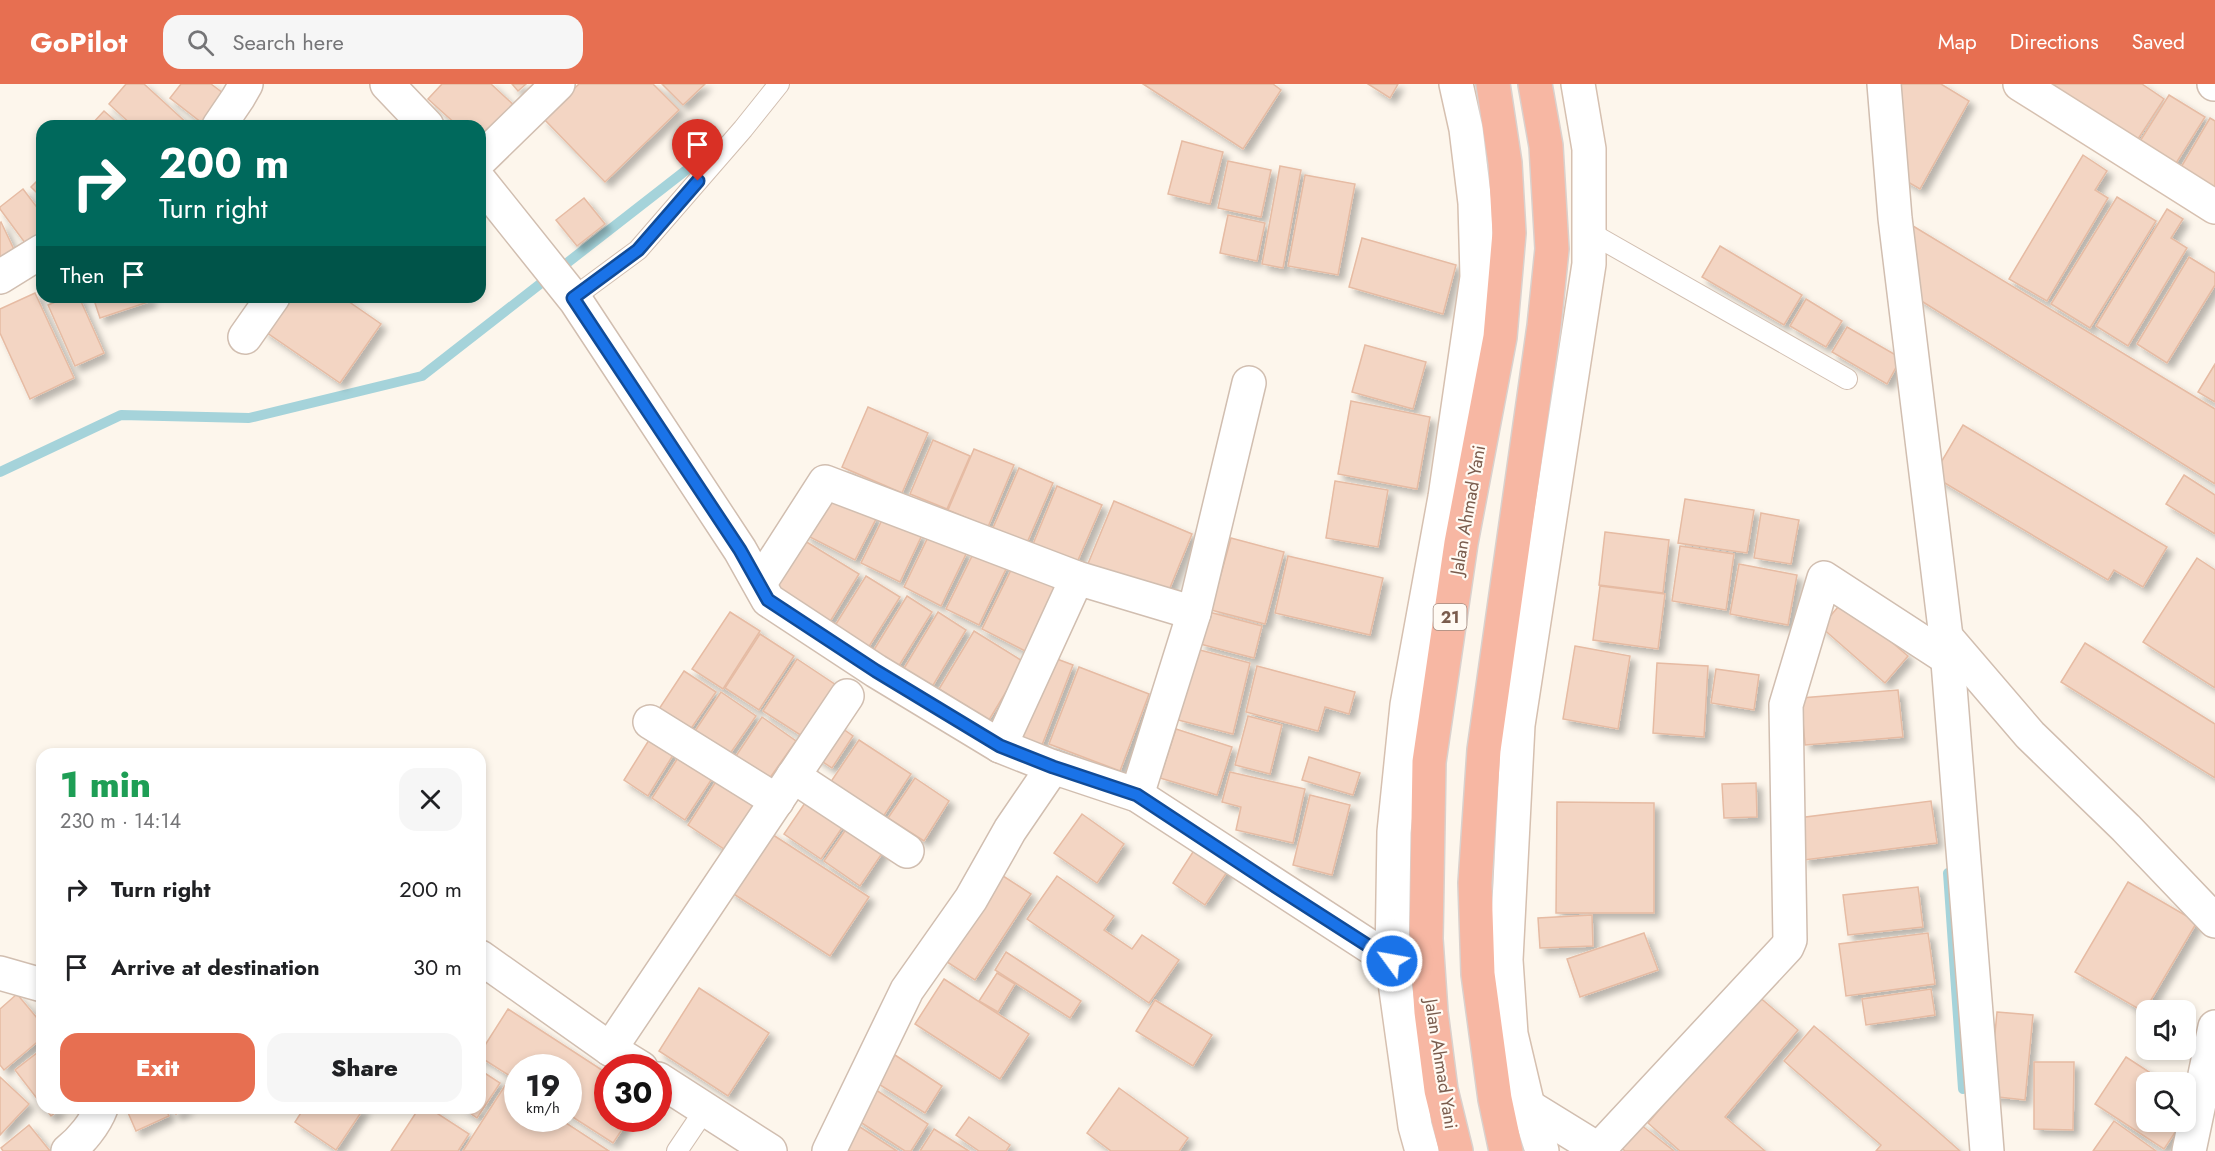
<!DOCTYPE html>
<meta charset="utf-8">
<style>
body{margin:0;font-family:Jost,sans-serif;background:#f6f6f6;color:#202124;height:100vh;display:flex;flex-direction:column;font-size:22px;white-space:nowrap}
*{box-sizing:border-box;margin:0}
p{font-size:20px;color:#757577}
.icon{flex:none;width:33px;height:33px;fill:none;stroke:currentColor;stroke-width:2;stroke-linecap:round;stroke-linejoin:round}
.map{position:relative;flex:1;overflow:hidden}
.details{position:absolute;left:36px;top:664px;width:450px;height:366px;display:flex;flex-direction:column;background:#fff;border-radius:18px;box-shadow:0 3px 9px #0003}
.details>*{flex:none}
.top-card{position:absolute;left:36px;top:36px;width:450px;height:183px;border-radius:18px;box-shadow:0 3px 9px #0003;background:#00695c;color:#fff;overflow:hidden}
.buttons{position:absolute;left:2136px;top:916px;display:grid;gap:12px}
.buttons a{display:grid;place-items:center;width:60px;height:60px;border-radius:12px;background:#fff;box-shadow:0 3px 9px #0003;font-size:30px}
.speed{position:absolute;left:504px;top:970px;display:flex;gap:12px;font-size:30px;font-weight:700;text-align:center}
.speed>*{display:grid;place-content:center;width:78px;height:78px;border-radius:50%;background:#fff;box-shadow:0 3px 9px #0003;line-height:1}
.speed small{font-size:15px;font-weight:400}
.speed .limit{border:9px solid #d22;background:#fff;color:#111}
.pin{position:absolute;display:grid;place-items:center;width:51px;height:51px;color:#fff;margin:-62px -26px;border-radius:50% 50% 50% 0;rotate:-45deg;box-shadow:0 0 6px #0007}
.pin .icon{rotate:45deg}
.me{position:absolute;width:66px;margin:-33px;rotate:302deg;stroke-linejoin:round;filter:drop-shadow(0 0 4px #0008)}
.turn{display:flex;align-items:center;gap:21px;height:126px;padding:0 24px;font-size:27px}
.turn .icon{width:78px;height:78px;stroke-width:2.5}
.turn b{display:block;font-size:42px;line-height:51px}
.then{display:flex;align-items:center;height:57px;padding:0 24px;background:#0003;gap:12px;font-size:22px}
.round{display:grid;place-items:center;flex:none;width:63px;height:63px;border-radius:18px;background:#f6f6f6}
.summary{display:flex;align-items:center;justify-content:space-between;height:102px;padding:0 24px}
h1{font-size:36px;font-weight:800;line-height:45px;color:#1e9e55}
.cta{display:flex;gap:12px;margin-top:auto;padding:12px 24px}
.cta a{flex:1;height:69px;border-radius:18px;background:#e76f51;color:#fff;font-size:24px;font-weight:800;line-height:69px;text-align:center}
.cta a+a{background:#f6f6f6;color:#202124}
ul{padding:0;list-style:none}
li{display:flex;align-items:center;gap:18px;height:78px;padding:0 24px}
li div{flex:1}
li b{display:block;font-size:22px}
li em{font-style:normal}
header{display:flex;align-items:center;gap:36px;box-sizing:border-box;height:84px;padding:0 30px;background:#e76f51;color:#fff}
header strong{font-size:28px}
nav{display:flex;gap:33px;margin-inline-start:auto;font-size:21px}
.search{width:420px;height:54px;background:#f6f6f6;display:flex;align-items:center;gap:15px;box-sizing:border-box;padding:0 21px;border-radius:18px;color:#757577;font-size:22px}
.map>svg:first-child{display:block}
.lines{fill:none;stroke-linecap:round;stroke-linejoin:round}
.stream{stroke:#a5d3da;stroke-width:10}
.building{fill:#f3d5c3;stroke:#e6bba3;stroke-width:1.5;filter:url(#shadow)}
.lane-casing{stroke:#d1beb0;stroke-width:22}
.street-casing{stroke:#d1beb0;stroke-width:36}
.secondary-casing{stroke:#d6c0b0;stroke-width:36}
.highway-casing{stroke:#dad1cd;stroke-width:36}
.lane{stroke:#fff;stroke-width:20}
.street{stroke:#fff;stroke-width:33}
.secondary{stroke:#fff;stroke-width:33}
.highway{stroke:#f7b7a3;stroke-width:33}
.route-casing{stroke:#114b97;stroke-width:15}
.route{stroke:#1a73e8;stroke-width:10}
.labels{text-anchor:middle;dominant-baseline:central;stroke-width:4.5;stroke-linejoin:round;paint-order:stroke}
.shield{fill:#fffaf3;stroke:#a28b7f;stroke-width:1.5}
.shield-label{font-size:16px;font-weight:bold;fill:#7a5c4d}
.street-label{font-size:18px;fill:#7a5c4d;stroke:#fffaf3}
</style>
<header>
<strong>GoPilot</strong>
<div class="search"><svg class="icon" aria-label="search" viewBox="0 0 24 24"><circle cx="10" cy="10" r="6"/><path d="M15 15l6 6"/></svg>Search here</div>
<nav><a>Map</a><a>Directions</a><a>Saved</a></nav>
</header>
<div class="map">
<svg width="2215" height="1067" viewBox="0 0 2215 1067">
<defs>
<filter id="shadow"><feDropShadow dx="5.5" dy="5.5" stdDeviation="3" flood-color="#0004"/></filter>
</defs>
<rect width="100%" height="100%" fill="#fdf6ec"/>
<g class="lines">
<g class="stream">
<polyline points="0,388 121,331 249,334 422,292 721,59"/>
<polyline points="1948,789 1963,1005"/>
</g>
</g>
<g class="building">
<polygon points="126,0 144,0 190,42 133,42 109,20"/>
<polygon points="181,0 211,0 231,15 206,42 170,14"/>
<polygon points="442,0 491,0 517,24 480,63 480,42 458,42 428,15"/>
<polygon points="512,0 526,0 518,7"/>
<polygon points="579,0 653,0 679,26 605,98 543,34"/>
<polygon points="662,0 705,0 683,21"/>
<polygon points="1143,0 1273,0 1281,6 1243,65"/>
<polygon points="1368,0 1398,0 1390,14"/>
<polygon points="1891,0 1941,0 1969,17 1920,105 1894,90"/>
<polygon points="2050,0 2142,0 2164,15 2136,58"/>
<polygon points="2169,11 2205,33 2173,84 2137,62"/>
<polygon points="104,27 121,42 90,42"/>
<polygon points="2210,34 2215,37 2215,106 2180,85"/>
<polygon points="1182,57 1223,68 1210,120 1168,110"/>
<polygon points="2083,71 2107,87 2095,106 2108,114 2047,217 2009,195"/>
<polygon points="1228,77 1271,86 1261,133 1218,124"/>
<polygon points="1280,82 1301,86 1283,184 1262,180"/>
<polygon points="1305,91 1355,100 1338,191 1288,182"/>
<polygon points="42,92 42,114 31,103"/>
<polygon points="23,105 42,130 42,158 31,167 0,125 0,123"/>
<polygon points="2117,113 2156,137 2090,244 2051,220"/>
<polygon points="584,114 605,140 577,162 556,136"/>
<polygon points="2167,125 2183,135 2171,154 2187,164 2128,262 2096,242"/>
<polygon points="1228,131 1265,139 1257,177 1220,169"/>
<polygon points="1,138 17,172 0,180 0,139"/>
<polygon points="1913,142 2215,325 2215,400 1915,213"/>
<polygon points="1362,154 1456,181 1443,230 1349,203"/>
<polygon points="1720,162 1802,211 1784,241 1702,193"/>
<polygon points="2189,173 2215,189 2215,201 2167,279 2137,260"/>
<polygon points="35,209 74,294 30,315 0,249 0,225"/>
<polygon points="67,213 79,213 104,269 75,282 48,221"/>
<polygon points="93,213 150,213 151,217 100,234"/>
<polygon points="286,213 342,213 381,240 340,299 263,246"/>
<polygon points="1806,215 1842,237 1826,263 1790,242"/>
<polygon points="1847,243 1901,274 1887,300 1832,268"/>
<polygon points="1365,261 1426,278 1413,325 1352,308"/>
<polygon points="2215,280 2215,318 2198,308"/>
<polygon points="1351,317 1430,333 1417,405 1338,390"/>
<polygon points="868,323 928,349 902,409 842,383"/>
<polygon points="1963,341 2167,463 2143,503 2114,486 2108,496 1933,392"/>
<polygon points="933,356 970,372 947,425 910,410"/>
<polygon points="974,365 1014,381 988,443 948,426"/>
<polygon points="1019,384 1053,399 1026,461 992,446"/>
<polygon points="2184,391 2215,411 2215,450 2166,420"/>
<polygon points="1335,397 1388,406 1378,463 1326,454"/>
<polygon points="1057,402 1102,421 1075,483 1031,465"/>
<polygon points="825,407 877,433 855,476 804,450"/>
<polygon points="1685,415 1754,426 1747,469 1678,459"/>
<polygon points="1114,417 1192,450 1165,516 1087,482"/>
<polygon points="1761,429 1799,436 1791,480 1754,474"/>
<polygon points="884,432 922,451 900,498 861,479"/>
<polygon points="1605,448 1669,456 1663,509 1599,501"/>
<polygon points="930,449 967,468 941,522 904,503"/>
<polygon points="1231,454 1284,468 1265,540 1211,526"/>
<polygon points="805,457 859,490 825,546 771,512"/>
<polygon points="1680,462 1734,470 1726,526 1672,517"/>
<polygon points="975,466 1008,481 979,541 946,525"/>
<polygon points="1288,472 1383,494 1370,551 1275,529"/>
<polygon points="2197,474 2215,486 2215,604 2143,558"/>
<polygon points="1016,476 1066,501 1031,570 982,545"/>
<polygon points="1739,480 1797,491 1788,541 1730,530"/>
<polygon points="866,492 900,513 865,569 831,548"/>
<polygon points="1600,502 1665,510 1658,565 1593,556"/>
<polygon points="907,512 932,528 897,585 872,569"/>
<polygon points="1843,517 1908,572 1885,599 1821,543"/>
<polygon points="730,528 760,547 723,605 692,585"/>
<polygon points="938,528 966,546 932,603 903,586"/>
<polygon points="1209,528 1262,542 1254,574 1200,560"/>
<polygon points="974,547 1024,578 989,636 939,605"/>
<polygon points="760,550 794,572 759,626 725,604"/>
<polygon points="2085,559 2215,640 2215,694 2061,598"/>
<polygon points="1575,562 1630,572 1618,645 1563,635"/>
<polygon points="1196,565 1250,579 1233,650 1178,636"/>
<polygon points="1049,572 1073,581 1042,661 1019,653"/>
<polygon points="797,575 836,601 802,652 763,627"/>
<polygon points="1657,579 1708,582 1704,653 1653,649"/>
<polygon points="1257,582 1355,608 1349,630 1325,623 1318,647 1246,628"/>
<polygon points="1079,583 1149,610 1120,687 1049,660"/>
<polygon points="1716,585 1759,591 1754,626 1711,619"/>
<polygon points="684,587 716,608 686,652 655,631"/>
<polygon points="1898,606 1903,653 1805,661 1801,614"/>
<polygon points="721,608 756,632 725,677 691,653"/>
<polygon points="1248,632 1282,641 1270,690 1235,681"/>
<polygon points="762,633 796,657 767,698 734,675"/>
<polygon points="836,640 853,652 832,684 814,672"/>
<polygon points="1176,645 1232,663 1217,711 1160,694"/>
<polygon points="654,648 678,663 648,712 624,696"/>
<polygon points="859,656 911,690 881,736 828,702"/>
<polygon points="683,666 717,687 685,736 652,714"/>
<polygon points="1309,673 1360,689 1353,711 1302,696"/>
<polygon points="722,688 762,715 727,767 688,741"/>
<polygon points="1230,688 1305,705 1293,759 1236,746 1241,723 1222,718"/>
<polygon points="915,694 949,717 924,757 888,734"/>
<polygon points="1756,699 1757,733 1724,734 1722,700"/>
<polygon points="1310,711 1350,721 1332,791 1293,781"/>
<polygon points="809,713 846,738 821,775 784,750"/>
<polygon points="1931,717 1937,759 1804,776 1798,734"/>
<polygon points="1557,718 1654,719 1654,829 1556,829"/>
<polygon points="1082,730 1124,760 1097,799 1054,769"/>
<polygon points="849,741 885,765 860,802 824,777"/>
<polygon points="767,747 869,813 830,872 729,807"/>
<polygon points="1200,757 1233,779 1205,821 1173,799"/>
<polygon points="1000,790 1031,810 975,896 944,876"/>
<polygon points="1057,792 1114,832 1104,846 1132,865 1142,851 1179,876 1149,919 1027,835"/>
<polygon points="2128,798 2197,838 2144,928 2075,888"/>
<polygon points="1918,803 1923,843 1848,851 1843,811"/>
<polygon points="1592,831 1593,862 1540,864 1538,834"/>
<polygon points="1644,849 1658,886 1580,913 1567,875"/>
<polygon points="1928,849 1935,900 1846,912 1839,860"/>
<polygon points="1006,868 1081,917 1070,934 995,886"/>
<polygon points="997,889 1015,900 998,928 979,917"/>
<polygon points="944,895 1029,950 1000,995 915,940"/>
<polygon points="699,904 769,949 728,1012 659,967"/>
<polygon points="1931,905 1935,931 1866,941 1862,915"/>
<polygon points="17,910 42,940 42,954 4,986 0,981 0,925"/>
<polygon points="1757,911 1798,946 1725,1033 1765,1067 1680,1067 1648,1039"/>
<polygon points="1155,916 1212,951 1193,982 1136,947"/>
<polygon points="508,925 608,990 608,1035 629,1035 613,1059 568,1030 568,984 518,984 518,997 480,973 480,969"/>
<polygon points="1997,928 2033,931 2025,1016 1989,1012"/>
<polygon points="1814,942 1926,1037 1960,1067 1876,1067 1881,1061 1784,977"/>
<polygon points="42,965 42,1021 15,986"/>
<polygon points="895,971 942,1002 925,1029 877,999"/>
<polygon points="2126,973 2166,999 2146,999 2146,1038 2182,1038 2164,1065 2095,1020"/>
<polygon points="2034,978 2074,978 2073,1046 2034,1045"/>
<polygon points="480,986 500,999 477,1034 463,1024 480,1024"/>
<polygon points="0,993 29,1020 0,1051"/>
<polygon points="506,1000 518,1008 518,1035 560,1035 609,1067 463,1067"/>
<polygon points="873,1004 928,1040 911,1067 905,1067 854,1034"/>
<polygon points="1119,1004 1188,1054 1179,1067 1111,1067 1087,1049"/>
<polygon points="45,1024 61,1024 51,1032"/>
<polygon points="126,1024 165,1024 169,1032 136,1047"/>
<polygon points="173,1024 188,1024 176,1030"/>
<polygon points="304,1024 364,1024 336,1066 295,1038"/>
<polygon points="419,1024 429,1024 469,1050 458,1067 391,1067"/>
<polygon points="969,1033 1010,1061 1006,1067 979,1067 956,1051"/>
<polygon points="1636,1037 1674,1067 1625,1067 1617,1060"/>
<polygon points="2114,1037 2156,1067 2093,1067"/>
<polygon points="29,1041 50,1067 3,1067 1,1064"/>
<polygon points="860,1043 897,1067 844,1067"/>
<polygon points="934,1045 969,1067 920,1067"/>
</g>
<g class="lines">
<defs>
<g id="lane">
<polyline points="1589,148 1847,295"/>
<polyline points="573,214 638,166 743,45 779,0"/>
<polyline points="677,1067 706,1024"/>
</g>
<g id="street">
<polyline points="387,0 427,42"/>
<polyline points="1884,0 1895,134 1946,553 1987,1067"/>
<polyline points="2214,0 2215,0"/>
<polyline points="219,42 238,14 246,0"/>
<polyline points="480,76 558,0"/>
<polyline points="480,97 576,217 740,466 768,516 876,587 1000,662 1053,683 1137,711 1392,877"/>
<polyline points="0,193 42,167"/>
<polyline points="245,253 273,213"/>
<polyline points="760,499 825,398 1077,494 1194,529"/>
<polyline points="1946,553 2030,651 2126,744 2215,837"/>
<polyline points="650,638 777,717"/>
<polyline points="1000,662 1077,494"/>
<polyline points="793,692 907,767"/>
<polyline points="1137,711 1194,529 1249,299"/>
<polyline points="480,873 610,965 641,984"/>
<polyline points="0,889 42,901"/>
<polyline points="610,965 847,612"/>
<polyline points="658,995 770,1067"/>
<polyline points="1528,1022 1601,1067"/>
<polyline points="1599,1065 1787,863 1790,856 1786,621 1824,494 1947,574"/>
<path d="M68 1067C81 1057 95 1040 101 1024"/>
<polyline points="829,1067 907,906 971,815 1010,746 1053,683"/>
<polyline points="2189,1067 2215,943"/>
</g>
<g id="secondary">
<polyline points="2020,0 2215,123"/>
<polyline points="1422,1067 1415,1042 1392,877 1394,748 1407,621 1445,413 1477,193 1475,119 1466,45 1456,0"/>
<polyline points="1542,1067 1528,1022 1511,950 1506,876 1518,641 1589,180 1589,65 1578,0"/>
</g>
<g id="highway">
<polyline points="1456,1067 1441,1006 1431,928 1426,855 1429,678 1461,459 1500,253 1509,149 1505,79 1493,0"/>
<polyline points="1506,1067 1495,1015 1478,890 1475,799 1484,666 1544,242 1552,165 1546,62 1535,0"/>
</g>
</defs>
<use href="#lane" class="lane-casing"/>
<use href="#street" class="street-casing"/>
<use href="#secondary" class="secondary-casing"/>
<use href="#highway" class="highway-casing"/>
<use href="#lane" class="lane"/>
<use href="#street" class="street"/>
<use href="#secondary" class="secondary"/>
<use href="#highway" class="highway"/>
</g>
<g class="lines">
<defs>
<polyline id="route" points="698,97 638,166 573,214 740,466 768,516 876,587 1000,662 1053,683 1137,711 1272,800 1392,877"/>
</defs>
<use href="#route" class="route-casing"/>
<use href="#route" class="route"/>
</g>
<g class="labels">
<rect class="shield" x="1433.5" y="520" width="33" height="26" rx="4.5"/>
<g class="shield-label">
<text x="1450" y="533">21</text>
</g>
<g class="street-label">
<text transform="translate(1468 426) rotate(-80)">Jalan Ahmad Yani</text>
<text transform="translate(1441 980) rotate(81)">Jalan Ahmad Yani</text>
</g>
</g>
</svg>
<div class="buttons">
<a><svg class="icon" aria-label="sound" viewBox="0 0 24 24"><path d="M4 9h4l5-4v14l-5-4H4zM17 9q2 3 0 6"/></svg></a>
<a><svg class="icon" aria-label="search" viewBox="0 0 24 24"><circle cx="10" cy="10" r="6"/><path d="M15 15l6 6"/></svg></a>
</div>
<div class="speed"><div>19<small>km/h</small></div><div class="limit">30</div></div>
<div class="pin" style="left:698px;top:97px;background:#d93025"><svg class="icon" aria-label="arrive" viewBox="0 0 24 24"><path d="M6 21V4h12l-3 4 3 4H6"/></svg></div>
<svg class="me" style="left:1392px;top:877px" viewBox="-20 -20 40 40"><circle r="17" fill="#1a73e8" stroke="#fff" stroke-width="3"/><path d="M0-11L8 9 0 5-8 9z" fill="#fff"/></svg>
<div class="top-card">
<div class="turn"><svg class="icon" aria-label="right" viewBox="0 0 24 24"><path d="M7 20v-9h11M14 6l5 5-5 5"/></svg><div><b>200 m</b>Turn right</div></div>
<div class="then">Then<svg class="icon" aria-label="arrive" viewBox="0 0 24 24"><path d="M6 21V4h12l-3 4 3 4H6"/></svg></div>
</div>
<section class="details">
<div class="summary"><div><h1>1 min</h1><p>230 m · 14:14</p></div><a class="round"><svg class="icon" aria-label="close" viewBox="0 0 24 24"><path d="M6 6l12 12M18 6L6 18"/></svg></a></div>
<ul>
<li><svg class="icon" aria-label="right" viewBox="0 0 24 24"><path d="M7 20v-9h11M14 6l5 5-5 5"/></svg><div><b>Turn right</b></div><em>200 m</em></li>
<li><svg class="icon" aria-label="arrive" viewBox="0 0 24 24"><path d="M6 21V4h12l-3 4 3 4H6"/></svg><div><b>Arrive at destination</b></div><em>30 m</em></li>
</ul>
<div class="cta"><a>Exit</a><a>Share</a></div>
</section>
</div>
